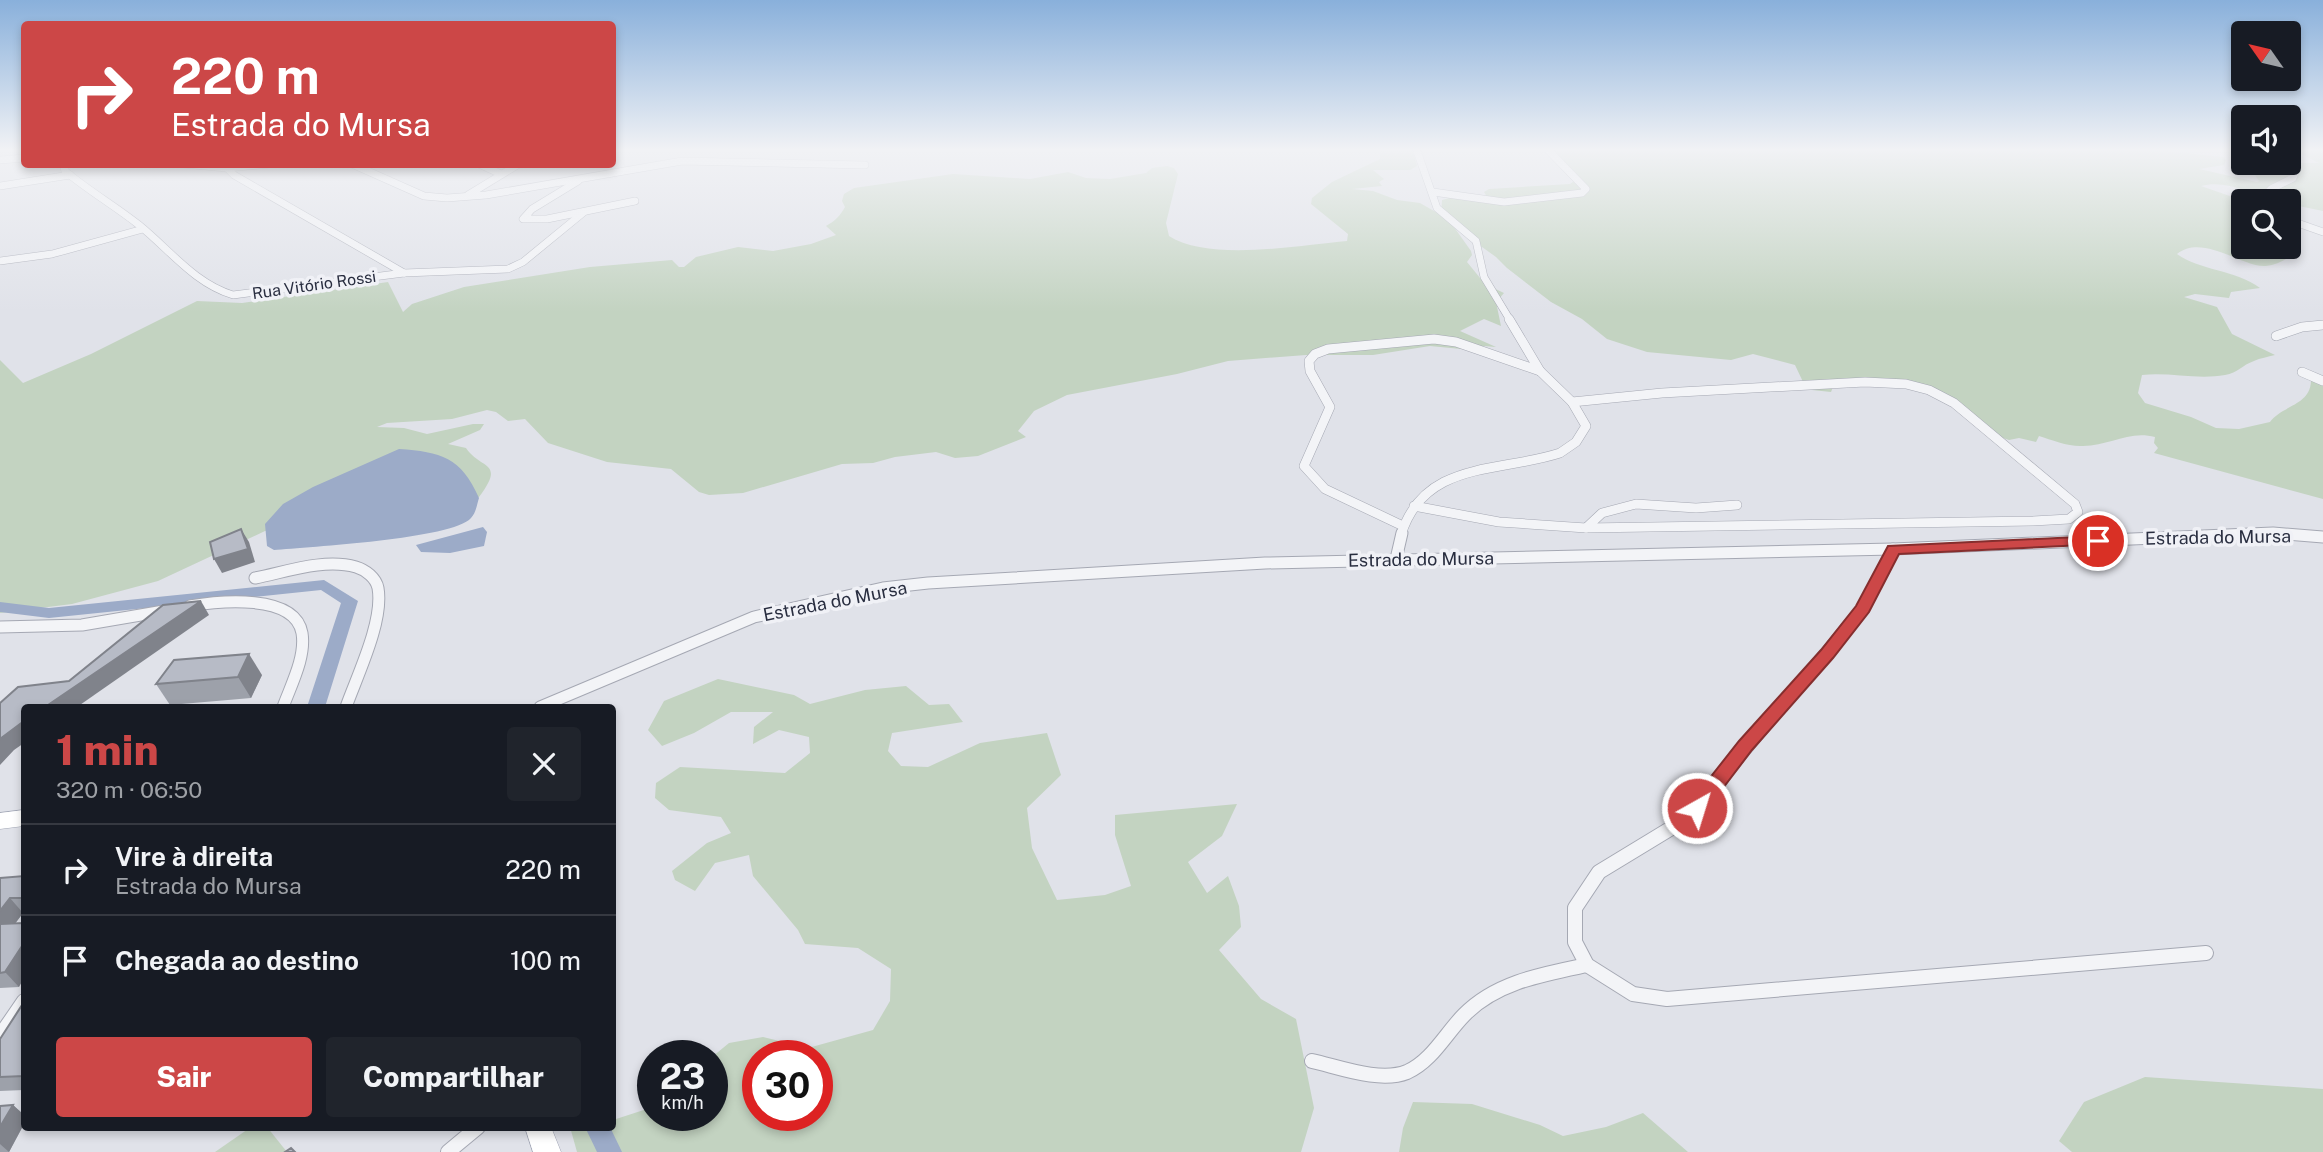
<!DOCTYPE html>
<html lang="pt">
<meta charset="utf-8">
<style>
body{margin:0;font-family:"Public Sans",sans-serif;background:#20242c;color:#f1f3f6;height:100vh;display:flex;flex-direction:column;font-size:26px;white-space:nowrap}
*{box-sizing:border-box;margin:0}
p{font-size:23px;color:#9ea1a6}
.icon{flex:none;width:38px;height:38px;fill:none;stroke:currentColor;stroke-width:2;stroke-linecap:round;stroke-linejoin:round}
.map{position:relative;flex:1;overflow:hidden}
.drawer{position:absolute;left:21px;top:704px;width:595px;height:427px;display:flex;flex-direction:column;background:#171b24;border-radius:7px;box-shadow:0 4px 10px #0003}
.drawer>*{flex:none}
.guide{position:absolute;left:21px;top:21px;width:595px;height:147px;border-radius:7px;box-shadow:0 4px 10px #0003;background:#cc4747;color:#fff;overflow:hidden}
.needle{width:46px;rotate:304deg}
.controls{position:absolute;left:2231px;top:21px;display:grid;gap:14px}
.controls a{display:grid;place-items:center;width:70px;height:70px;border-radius:7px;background:#171b24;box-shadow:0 4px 10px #0003;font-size:35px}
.speed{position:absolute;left:637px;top:1040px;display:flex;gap:14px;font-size:35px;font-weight:700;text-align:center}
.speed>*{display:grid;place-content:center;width:91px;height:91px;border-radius:50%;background:#171b24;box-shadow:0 4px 10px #0003;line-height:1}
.speed small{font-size:18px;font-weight:400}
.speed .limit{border:10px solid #d22;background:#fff;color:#111}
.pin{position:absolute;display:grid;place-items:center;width:60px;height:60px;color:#fff;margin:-30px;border:4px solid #fff;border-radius:50%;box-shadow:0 2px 7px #0007}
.me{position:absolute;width:77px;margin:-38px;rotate:39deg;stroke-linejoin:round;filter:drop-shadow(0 0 5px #0008)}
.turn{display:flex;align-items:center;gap:24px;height:147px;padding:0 35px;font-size:32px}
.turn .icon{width:91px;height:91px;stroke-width:2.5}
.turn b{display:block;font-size:49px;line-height:60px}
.round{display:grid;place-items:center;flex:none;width:74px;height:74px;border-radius:7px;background:#20242c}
.headline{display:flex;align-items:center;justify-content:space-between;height:119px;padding:0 35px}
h1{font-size:42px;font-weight:800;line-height:52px;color:#cc4747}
.button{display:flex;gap:14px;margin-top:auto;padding:14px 35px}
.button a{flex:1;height:80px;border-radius:7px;background:#cc4747;color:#fff;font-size:28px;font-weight:800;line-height:80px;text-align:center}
.button a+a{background:#20242c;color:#f1f3f6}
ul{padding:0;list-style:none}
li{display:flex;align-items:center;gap:21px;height:91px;padding:0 35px;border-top:2px solid #363941}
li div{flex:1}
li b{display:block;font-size:26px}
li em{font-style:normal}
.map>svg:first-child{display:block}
.green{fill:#c3d3c1;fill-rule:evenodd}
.water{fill:#9cabc8}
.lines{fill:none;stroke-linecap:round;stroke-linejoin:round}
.canal{fill:#9cabc8;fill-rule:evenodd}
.minor-far3-casing{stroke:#a5a8b3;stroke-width:8}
.minor-far2-casing{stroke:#a5a8b3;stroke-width:10}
.minor-far1-casing{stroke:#a5a8b3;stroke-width:13}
.minor-casing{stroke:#a5a8b3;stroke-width:16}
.primary-casing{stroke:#a0a5b4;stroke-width:1}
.minor-far3{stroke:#f3f4f7;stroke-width:7}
.minor-far2{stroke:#f3f4f7;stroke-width:9}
.minor-far1{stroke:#f3f4f7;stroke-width:11}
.minor{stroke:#f3f4f7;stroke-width:14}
.primary{fill:#fff;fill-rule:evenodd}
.wall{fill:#9da1aa}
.shaded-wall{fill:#80838b}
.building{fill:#b7bbc6;stroke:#80838b;stroke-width:2}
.route{fill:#cc4747;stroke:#852e2e;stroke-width:2}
.labels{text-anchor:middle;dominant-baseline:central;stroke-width:7;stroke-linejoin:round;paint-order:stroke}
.far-street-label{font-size:16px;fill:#292e40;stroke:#f0f1f6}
.street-label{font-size:18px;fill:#292e40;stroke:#f0f1f6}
</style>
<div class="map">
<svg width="2323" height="1152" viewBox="0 0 2323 1152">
<rect width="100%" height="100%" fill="#e0e2e9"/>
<g class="green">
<path d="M1380 151H1413L1417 166 1410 170H1373L1384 179 1379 182 1382 186 1352 189 1373 191 1397 200 1420 203 1441 215 1442 200 1453 197H1487L1484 192 1489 189 1570 184 1574 181 1547 151H2165L2223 157 2226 160 2224 165 2199 169 2257 182 2259 181 2255 175 2241 170 2252 163H2319L2301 154V151H2323V211L2289 204V201C2259 201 2232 178 2201 186L2244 201V247H2287L2296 253C2287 259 2277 265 2266 266 2243 268 2203 233 2177 254 2198 270 2236 270 2260 288L2231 292 2229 298 2195 294 2184 297 2217 307 2232 334 2275 355C2268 357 2260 358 2254 361 2242 365 2238 373 2225 375 2197 380 2170 372 2142 375L2138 393 2145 403 2191 417 2216 428 2239 429 2270 422C2282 405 2310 406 2311 381L2323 378V499L2154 453 2158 448 2154 443 2155 437C2129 430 2109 446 2083 446 2069 447 2052 440 2039 436L2036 442 2019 438 2009 440 1994 435 1932 393 1907 383 1833 387 1831 392 1812 390 1804 384 1795 365 1753 354 1731 360 1647 352 1607 339 1582 319 1551 302 1507 268 1496 257 1454 227 1471 251 1472 255 1467 262 1485 284 1504 293 1496 302 1501 326 1484 319 1460 331 1496 347 1484 346 1472 350 1430 346 1373 355H1306L1228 361 1177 374 1067 395 1034 411 1018 431 1026 437 978 456 955 458 936 452 895 457 873 463 842 464 743 493 709 495 699 492 671 469 607 462 548 443 525 419 508 421 496 412 487 410 452 419 387 423 377 427 404 428 427 434 473 424H484L480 430 448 444 466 448C481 470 506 461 479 497L265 531 158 581 72 604 0 613V360L23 383 91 354 197 301 242 303 388 282 403 312 412 304 464 287 590 267 672 260 679 267H684L696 257 738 247 773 251 811 244 836 235 826 226C835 221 840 216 845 207L842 201 844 194 854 188 953 174 1030 179 1068 172 1086 178 1110 179 1146 173 1152 168 1167 166 1174 168 1178 174 1166 223 1169 236C1209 262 1300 245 1347 241L1348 234 1311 204 1312 198 1332 182 1380 159Z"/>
<path d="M718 679 794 695 810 704 865 690 906 686 929 705 949 704 963 722 892 733 888 751 901 766 928 767 980 743 1047 733 1061 775 1027 808 1032 848 1057 900 1105 895 1131 886 1115 835V815L1237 804 1222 836 1188 862 1207 893 1228 876 1239 906 1241 927 1219 950 1261 999 1296 1019 1314 1108 1301 1152H577L570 1127H612L613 1120 653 1107V1115H712V1057L729 1043 763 1037 808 1048 873 1030 890 1001 891 969 858 948 805 944 798 930 753 876 749 855 715 863 695 891 675 880 672 871 707 843 731 833 721 817 669 810 655 798 656 783 680 767 785 773 810 753 809 737 779 730 753 744 754 727 773 712H731L694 733 662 746 648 730 664 701ZM817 1055V1115H758V1055Z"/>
<polygon points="2145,1077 2323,1089 2323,1152 2072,1152 2059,1141 2084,1102"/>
<polygon points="1413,1102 1472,1104 1540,1125 1563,1136 1606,1127 1643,1113 1688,1152 1399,1152 1403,1128"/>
<polygon points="251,1127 267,1127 287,1152 215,1152"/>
</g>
<g class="water">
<path d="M399 449C441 452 461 457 479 498 477 504 476 513 471 518 453 539 308 547 274 550L267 546 265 524 283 504 313 487Z"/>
<polygon points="483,527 487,532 484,546 450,553 421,552 416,545"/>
</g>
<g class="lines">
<g class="canal">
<polygon points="324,580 358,601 325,707 307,707 341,603 321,590 49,618 0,612 0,602 49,608"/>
<polygon points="585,1127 610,1127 622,1152 597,1152"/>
</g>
<defs>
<g id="minor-far3">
<polyline points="1417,151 1437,208 1476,241 1484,277 1510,320"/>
<polyline points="0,160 24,158"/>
<path d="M63 164 65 171C89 191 115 206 139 225 170 250 194 283 233 295L404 273 508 269 523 262 584 212"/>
<polyline points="183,164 227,168 270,164"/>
<polyline points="352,164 424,196 447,198 486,195 682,161 865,165"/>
<polyline points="479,164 501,174"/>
<polyline points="227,168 234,175 404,273"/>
<polyline points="578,181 532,209 523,219 547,219 635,201"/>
<polyline points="0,186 70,175"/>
<polyline points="1433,192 1504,202 1582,193 1586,189 1549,151"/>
<polyline points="468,195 519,164"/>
<polyline points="2259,201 2271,189 2293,178 2297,167 2289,158"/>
<polyline points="2289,220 2323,232"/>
<polyline points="0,261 52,254 143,229"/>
</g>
<g id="minor-far2">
<polyline points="2276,336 2302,327 2323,325"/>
<polyline points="2302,372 2323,381"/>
<polyline points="1572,402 1662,393 1865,382 1906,384 1929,390 1954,403 2075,504 2078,512 2069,519 2033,521 1586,528"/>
<polyline points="1414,506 1499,522 1586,528 1602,513 1636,504 1696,508 1737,505"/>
<polyline points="1403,526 1325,489 1304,466 1330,407 1310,371 1309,361 1315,354 1328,349 1434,339 1456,342 1540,371"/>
<path d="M1401 535C1424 460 1499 473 1560 453L1576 442 1586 426 1572 402 1540 371 1509 319"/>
<polyline points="2220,535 2294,535"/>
</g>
<g id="minor-far1">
<polyline points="1396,559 1402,533"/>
<path d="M255 578C286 572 324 558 356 567 366 570 376 578 378 588 384 621 357 676 346 707"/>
<path d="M190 606C219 601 295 593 302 633 306 657 291 685 283 707"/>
<polyline points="0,627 82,625 164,611"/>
<polyline points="540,707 754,617 883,588 928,583 1265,563 1893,549 2273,533 2323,537"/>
<polyline points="1698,807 1863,608 1893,549"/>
</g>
<g id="minor">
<polyline points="1699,805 1678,824 1599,872 1575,908 1575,942 1587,965 1633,994 1667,999 2206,953"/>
<polyline points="0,1036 24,1001"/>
<path d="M1312 1061C1339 1067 1380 1083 1407 1072 1432 1061 1446 1033 1464 1015 1496 982 1544 974 1587 965"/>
<polyline points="448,1152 478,1127"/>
</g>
<g id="primary">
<polygon points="24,810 24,826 0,829 0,813"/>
<polygon points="525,1127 551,1127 561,1152 533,1152"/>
</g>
</defs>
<use href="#minor-far3" class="minor-far3-casing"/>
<use href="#minor-far2" class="minor-far2-casing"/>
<use href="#minor-far1" class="minor-far1-casing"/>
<use href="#minor" class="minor-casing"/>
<use href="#primary" class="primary-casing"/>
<use href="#minor-far3" class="minor-far3"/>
<use href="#minor-far2" class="minor-far2"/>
<use href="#minor-far1" class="minor-far1"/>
<use href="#minor" class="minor"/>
<use href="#primary" class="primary"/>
</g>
<g class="wall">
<polygon points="262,675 251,698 170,705 156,684"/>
<polygon points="24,876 24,913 23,913 15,924 19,987 0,988 0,878"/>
<polygon points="24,1002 24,1090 0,1091 0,1039"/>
<polygon points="13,1105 24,1115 24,1124 9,1152 0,1152 0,1106"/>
</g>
<g class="shaded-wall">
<polygon points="241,529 249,542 255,562 222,573 214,559"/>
<polygon points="201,601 209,615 77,707 45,707"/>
<polygon points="249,654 262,675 251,698 238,677"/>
<polygon points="24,721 24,743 14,750 0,765 0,739"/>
<polygon points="10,898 23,913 3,939 0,936 0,911"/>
<polygon points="24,943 24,978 19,987 5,972"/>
<polygon points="13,1105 24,1115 24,1124 9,1152 0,1144 0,1127"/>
</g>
<g class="building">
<polygon points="241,529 248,549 214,559 210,542"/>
<polygon points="201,601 45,707 24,707 24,721 0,739 0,703 18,687 69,681 163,605"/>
<polygon points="249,654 238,677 156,684 174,660"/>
<polygon points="24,876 24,898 10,898 0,911 0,878"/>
<polygon points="24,923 24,943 5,972 0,973 0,924"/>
<polygon points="24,1002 24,1076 0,1077 0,1039"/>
<polygon points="13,1105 0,1127 0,1106"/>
<polygon points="291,1148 295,1152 285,1152"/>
</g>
<linearGradient id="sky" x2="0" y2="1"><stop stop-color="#89b0db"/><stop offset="0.48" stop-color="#f1f2f5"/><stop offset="1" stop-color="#f1f2f5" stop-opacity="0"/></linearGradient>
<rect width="2323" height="312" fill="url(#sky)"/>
<polygon class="route" points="2098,536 2106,541 2104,544 1899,554 1869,612 1833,658 1752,750 1704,813 1697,816 1690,813 1687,808 1690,803 1739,741 1821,650 1856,606 1888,546"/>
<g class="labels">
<g class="far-street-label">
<text transform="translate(314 285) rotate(-8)">Rua Vitório Rossi</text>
</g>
<g class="street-label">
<text transform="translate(2218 537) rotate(-1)">Estrada do Mursa</text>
<text transform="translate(1421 559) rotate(-1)">Estrada do Mursa</text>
<text transform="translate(835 601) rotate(-11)">Estrada do Mursa</text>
</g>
</g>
</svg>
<div class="controls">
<a><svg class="needle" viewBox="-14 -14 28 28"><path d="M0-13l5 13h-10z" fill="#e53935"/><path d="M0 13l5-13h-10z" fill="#9ea1a6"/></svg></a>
<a><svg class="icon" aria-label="sound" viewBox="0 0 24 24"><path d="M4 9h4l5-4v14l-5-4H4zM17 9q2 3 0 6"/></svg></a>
<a><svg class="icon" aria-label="search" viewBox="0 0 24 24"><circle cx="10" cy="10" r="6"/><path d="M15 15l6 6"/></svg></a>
</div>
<div class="speed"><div>23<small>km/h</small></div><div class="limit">30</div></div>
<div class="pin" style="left:2098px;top:541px;background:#d93025"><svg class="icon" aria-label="arrive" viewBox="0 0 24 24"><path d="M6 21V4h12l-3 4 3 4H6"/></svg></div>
<svg class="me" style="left:1697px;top:808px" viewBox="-20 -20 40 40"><circle r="17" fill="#cc4747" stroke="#fff" stroke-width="3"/><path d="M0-11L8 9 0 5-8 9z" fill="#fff"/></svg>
<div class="guide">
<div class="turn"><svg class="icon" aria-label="right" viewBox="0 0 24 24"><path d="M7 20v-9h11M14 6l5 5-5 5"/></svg><div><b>220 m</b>Estrada do Mursa</div></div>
</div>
<section class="drawer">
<div class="headline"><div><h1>1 min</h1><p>320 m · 06:50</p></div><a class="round"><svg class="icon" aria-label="close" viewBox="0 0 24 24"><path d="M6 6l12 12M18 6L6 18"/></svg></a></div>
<ul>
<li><svg class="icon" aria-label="right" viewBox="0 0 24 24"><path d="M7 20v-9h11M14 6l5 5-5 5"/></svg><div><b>Vire à direita</b><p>Estrada do Mursa</p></div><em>220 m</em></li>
<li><svg class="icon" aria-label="arrive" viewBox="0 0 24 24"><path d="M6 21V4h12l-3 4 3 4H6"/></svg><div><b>Chegada ao destino</b></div><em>100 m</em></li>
</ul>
<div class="button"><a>Sair</a><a>Compartilhar</a></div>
</section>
</div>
